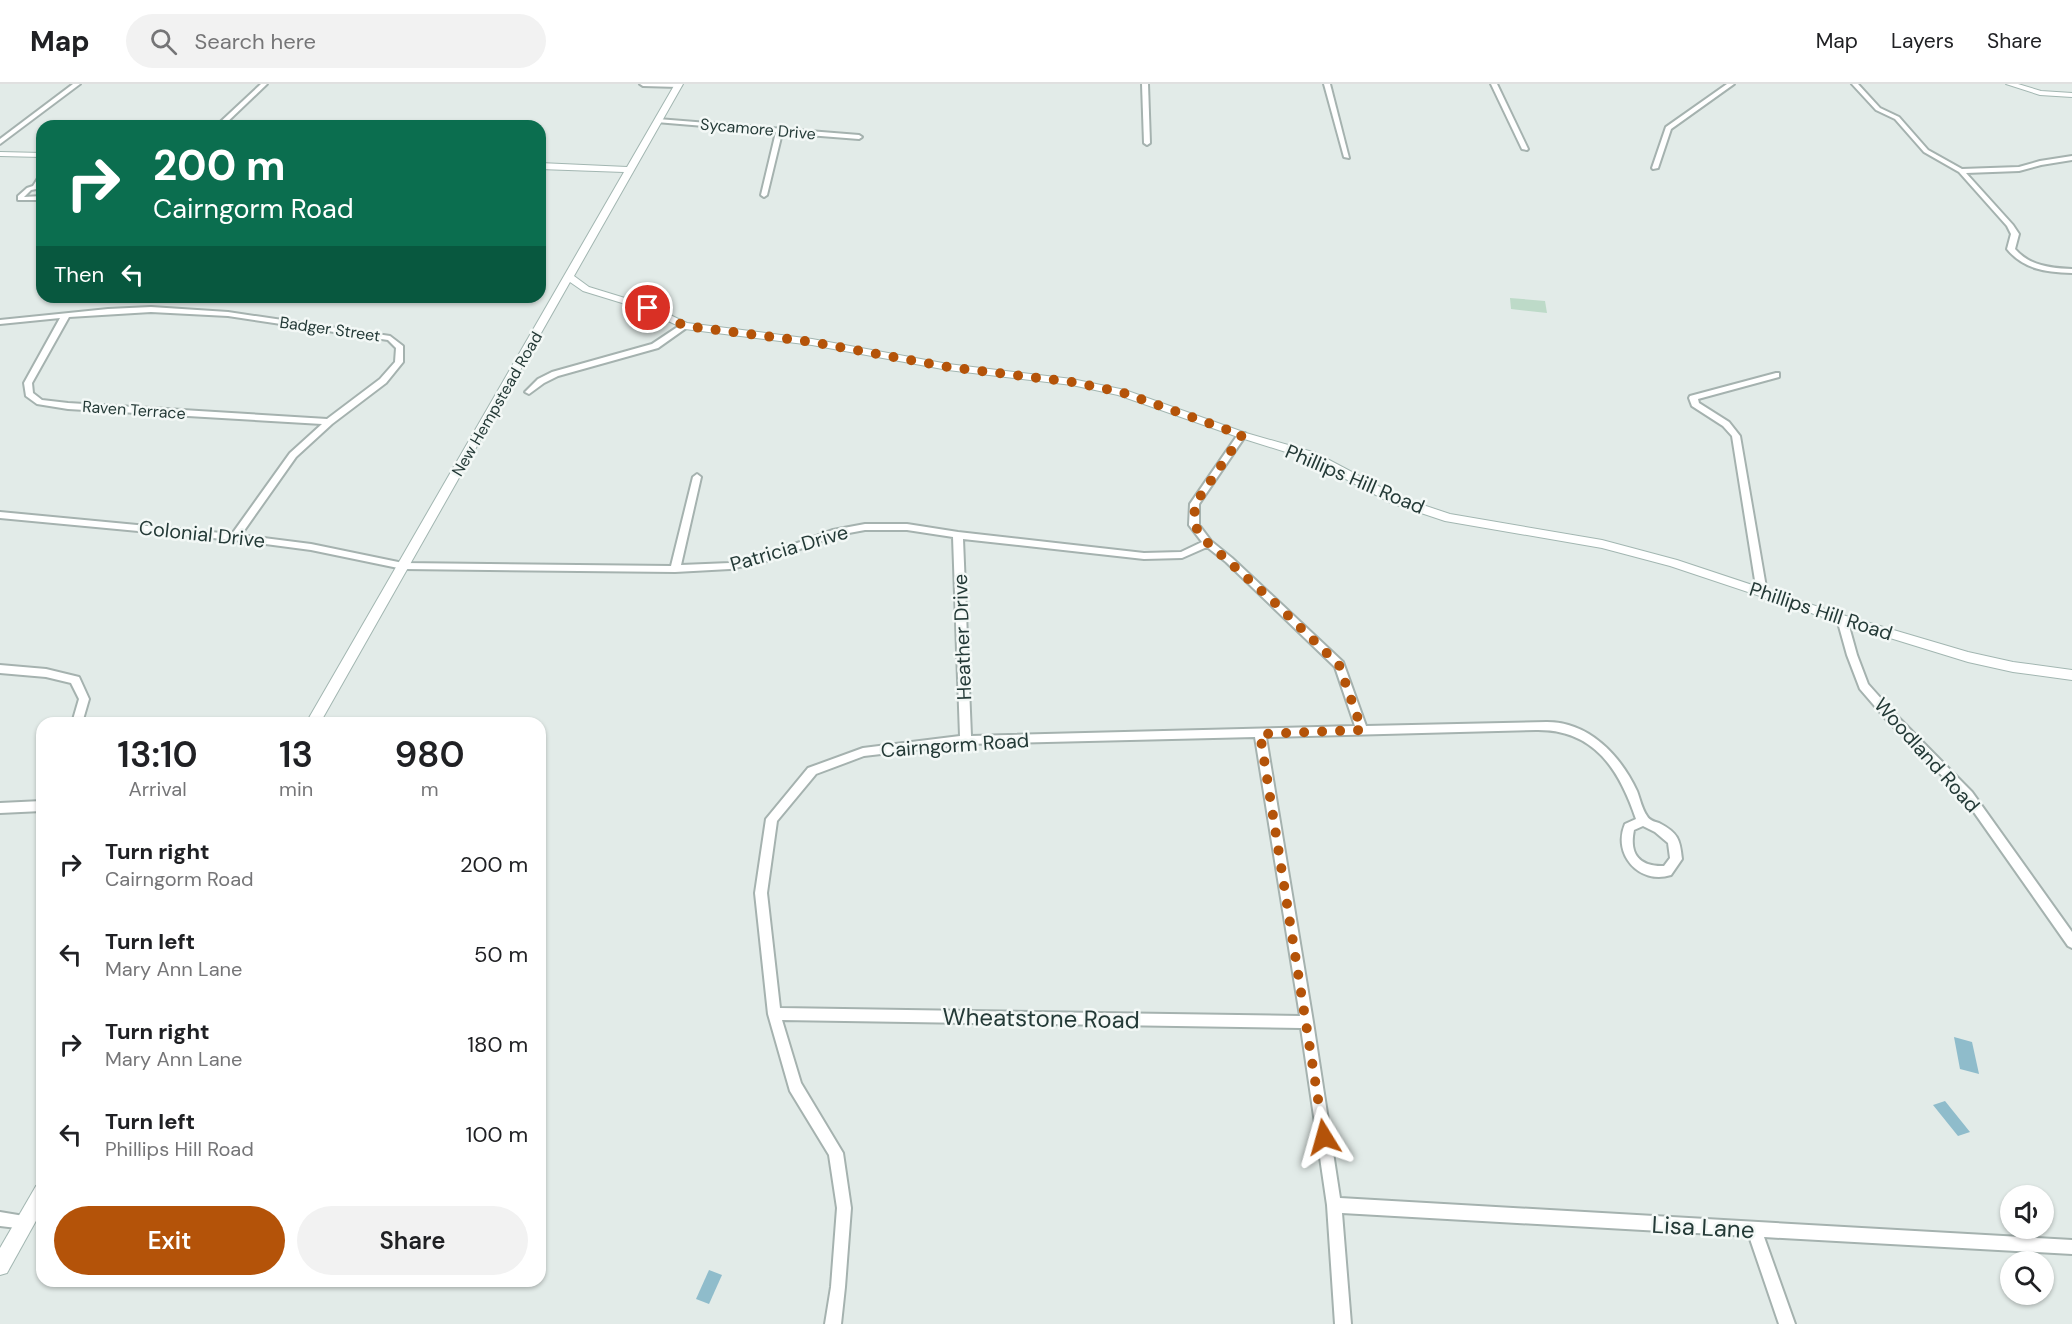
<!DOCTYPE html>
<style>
body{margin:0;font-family:"DM Sans",sans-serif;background:#f2f2f2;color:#202124;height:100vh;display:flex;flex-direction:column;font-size:22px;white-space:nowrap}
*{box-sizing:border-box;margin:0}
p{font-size:20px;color:#757577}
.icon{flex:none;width:33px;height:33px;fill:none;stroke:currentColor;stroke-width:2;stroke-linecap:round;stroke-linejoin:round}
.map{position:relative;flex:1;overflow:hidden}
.sheet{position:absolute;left:36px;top:633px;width:510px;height:570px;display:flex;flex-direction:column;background:#fff;border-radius:18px;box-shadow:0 2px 4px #0004}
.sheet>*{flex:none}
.top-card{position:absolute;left:36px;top:36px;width:510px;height:183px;border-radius:18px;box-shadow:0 2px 4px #0004;background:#0b6e4f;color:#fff;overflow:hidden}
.tools{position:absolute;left:2000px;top:1101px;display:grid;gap:12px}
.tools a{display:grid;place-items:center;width:54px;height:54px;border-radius:50%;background:#fff;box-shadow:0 2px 4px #0004;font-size:30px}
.pin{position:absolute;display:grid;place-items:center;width:51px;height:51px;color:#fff;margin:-26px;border:3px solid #fff;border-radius:50%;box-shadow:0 2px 6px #0007}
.me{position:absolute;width:66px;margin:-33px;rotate:352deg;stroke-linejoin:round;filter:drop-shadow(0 0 4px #0008)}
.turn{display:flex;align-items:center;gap:21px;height:126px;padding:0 18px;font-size:27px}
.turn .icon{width:78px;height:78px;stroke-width:2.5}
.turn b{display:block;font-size:42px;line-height:51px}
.then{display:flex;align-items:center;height:57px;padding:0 18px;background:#0003;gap:12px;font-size:22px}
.eta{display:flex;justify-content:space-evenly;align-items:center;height:102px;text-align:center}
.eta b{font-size:36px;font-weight:600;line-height:42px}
.cta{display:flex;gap:12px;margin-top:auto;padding:12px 18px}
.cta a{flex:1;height:69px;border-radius:36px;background:#b45309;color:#fff;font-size:24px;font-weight:600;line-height:69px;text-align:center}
.cta a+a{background:#f2f2f2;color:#202124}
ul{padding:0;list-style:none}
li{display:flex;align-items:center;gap:18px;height:90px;padding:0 18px}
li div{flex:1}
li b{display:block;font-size:22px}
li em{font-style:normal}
header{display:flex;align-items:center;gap:36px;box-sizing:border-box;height:84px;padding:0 30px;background:#fff;border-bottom:2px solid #e0e0e0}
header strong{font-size:28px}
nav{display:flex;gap:33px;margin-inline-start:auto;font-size:21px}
.search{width:420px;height:54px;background:#f2f2f2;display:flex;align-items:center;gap:15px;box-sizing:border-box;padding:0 21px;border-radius:33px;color:#757577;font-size:22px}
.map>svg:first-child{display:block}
.green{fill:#bddac8}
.water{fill:#8fbccb}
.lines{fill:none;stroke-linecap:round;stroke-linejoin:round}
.street-casing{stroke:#a5b2af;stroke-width:4}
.secondary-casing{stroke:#a2b6b1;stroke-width:2}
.street{fill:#fff;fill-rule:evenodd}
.secondary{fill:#fff;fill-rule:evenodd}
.route{stroke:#b45309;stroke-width:10;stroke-dasharray:0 18}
.labels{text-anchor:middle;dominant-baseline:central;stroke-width:5;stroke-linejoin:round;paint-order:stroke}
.far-street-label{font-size:16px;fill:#243a37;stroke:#f3f8f6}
.street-label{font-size:20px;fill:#243a37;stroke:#f3f8f6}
.near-street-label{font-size:24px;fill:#243a37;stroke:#f3f8f6}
</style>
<header>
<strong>Map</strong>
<div class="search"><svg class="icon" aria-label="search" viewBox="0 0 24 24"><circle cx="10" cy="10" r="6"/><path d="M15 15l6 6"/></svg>Search here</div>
<nav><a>Map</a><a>Layers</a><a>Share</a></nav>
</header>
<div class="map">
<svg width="2072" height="1240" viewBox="0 0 2072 1240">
<rect width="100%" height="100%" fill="#e2ebe8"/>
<polygon class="green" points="1510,214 1545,217 1547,229 1511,225"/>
<g class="water">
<polygon points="1954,953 1972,958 1979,990 1960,985"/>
<polygon points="1945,1017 1970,1048 1958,1052 1933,1021"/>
<polygon points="709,1186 722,1191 709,1220 696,1215"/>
</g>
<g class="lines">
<defs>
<g id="street">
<polygon points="73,0 80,0 0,60 0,55"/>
<polygon points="261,0 267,0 223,42 216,42"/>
<polygon points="640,0 680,0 681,1 678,3 643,2"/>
<polygon points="1142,0 1148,0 1150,59 1147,61 1144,59"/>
<polygon points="1324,0 1330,0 1349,74 1344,73"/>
<polygon points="1491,0 1497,0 1528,65 1527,66 1522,65"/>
<polygon points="1727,0 1734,0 1671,45 1658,84 1653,85 1652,84 1666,43"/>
<path d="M1852 0H1858L1880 24 1899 33 1928 66 1962 85 2019 83 2040 77 2072 72V76L2041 81 2019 87 1966 89 2013 141 2019 150 2015 165C2030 182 2050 184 2072 185V189C2047 188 2024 186 2007 165L2011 150 2007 142 1959 88 1924 68 1895 35 1876 26Z"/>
<polygon points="658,35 859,51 862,53 859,55 782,49 767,111 764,113 761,111 776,48 656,38 656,36"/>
<polygon points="42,90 42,104 31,106 24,113 42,112 42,116 18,116 18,112 27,104 33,102 40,91"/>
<path d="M151 223 228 228 390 252 403 262V278L386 299 332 340 296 373 241 451 311 460 403 479 671 482 693 393 697 390 701 393 681 481 730 479 762 472 833 446 865 440H907L958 448 1144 469 1181 468 1202 458 1189 441 1190 420 1239 349H1245L1246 351 1199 420V441L1211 457 1232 474 1343 578 1366 642 1547 638C1589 638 1620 671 1637 707 1640 715 1642 725 1647 732 1649 736 1655 738 1659 739 1678 749 1680 755 1682 775L1671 791C1639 801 1612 770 1625 740L1636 735C1619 685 1594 645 1536 646L1266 653 1313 938 1340 1114 2072 1156V1170L1764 1153 1795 1240H1779L1749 1152 1342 1129 1351 1240H1335L1327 1121 1301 944 782 936 801 999 843 1069 851 1124 845 1203 841 1240H825L831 1203 837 1124 829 1071 790 1007 768 930 755 809 766 735 808 684 863 664 960 652 953 453 907 446H865L838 451 767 477 730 485 675 488 403 485 311 466 234 456 0 434V428L232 450 290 369 322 340 68 325 37 320 26 312 24 299 60 234 0 240V236L108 225ZM151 228 228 232 388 256 396 264 395 278 380 295 327 335 68 319 42 316 33 309 32 299 69 233ZM963 455 1144 475 1182 474 1207 463 1226 478 1335 583 1355 642 971 652ZM1255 653 1300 932 780 924 767 809 777 737 816 690 864 672 966 660ZM1643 742 1655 748 1668 759 1670 774 1664 782C1639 783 1629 770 1634 746Z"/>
<polygon points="682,240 689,242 658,264 558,292 544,299 529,310 525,308 538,295 552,288 652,260"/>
<polygon points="1776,289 1779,289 1779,293 1698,315 1699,319 1729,338 1740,352 1767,509 1762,512 1757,509 1732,352 1723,342 1692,322 1689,314 1690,312"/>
<polygon points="1842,531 1847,535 1857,571 1868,600 1893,628 1972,708 2072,848 2072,864 2068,862 1964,714 1885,634 1860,605 1847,571 1837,535"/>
<polygon points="0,581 46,585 79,593 89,615 82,639 72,639 79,615 71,599 46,593 0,589"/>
<polygon points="42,717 42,727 0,729 0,719"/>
<polygon points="0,1128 30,1133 32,1138 30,1143 25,1145 0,1142"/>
</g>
<g id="secondary">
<polygon points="675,0 683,0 574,192 589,203 651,222 687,239 812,255 948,280 1072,295 1125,306 1246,349 1316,369 1399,413 1450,430 1602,456 1677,476 1846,532 1968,568 2013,578 2072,586 2072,596 2013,588 1968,578 1838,538 1670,482 1602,464 1445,437 1391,419 1308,375 1238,353 1118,311 1072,301 948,286 812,261 685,245 645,226 583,207 570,198 320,639 306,639 624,88 540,85 540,79 627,83"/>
<polygon points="2006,0 2018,0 2041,7 2072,9 2072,13 2040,11"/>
<polygon points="0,68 42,69 42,73 0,72"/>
<polygon points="42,1099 42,1126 7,1189 0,1191 0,1164 36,1102"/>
</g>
</defs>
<use href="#street" class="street-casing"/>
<use href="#secondary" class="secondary-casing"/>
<use href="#street" class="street"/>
<use href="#secondary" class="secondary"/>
</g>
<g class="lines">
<polyline class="route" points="648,224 685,242 812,258 948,283 1072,298 1121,308 1242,351 1195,420 1194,441 1208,459 1275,519 1339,581 1362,646 1260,650 1324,1053"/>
</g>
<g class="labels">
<g class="far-street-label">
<text transform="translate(758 45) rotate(5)">Sycamore Drive</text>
<text transform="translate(330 245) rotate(8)">Badger Street</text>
<text transform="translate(497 320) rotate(-60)">New Hempstead Road</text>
<text transform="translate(134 326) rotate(4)">Raven Terrace</text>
</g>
<g class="street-label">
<text transform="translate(1355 395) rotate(23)">Phillips Hill Road</text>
<text transform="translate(202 450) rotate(6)">Colonial Drive</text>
<text transform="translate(789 464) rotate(-16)">Patricia Drive</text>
<text transform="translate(1821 527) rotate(18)">Phillips Hill Road</text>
<text transform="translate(962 553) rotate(-92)">Heather Drive</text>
<text transform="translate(955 661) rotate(-4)">Cairngorm Road</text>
<text transform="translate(1927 671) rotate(48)">Woodland Road</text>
</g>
<g class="near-street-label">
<text transform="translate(1041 934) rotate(1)">Wheatstone Road</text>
<text transform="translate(1703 1143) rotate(3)">Lisa Lane</text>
</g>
</g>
</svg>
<div class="tools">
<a><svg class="icon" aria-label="sound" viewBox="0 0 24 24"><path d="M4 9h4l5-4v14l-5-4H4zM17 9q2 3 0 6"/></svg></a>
<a><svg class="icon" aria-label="search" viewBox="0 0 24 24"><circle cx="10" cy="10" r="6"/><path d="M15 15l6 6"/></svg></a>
</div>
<div class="pin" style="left:648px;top:224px;background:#d93025"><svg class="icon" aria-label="arrive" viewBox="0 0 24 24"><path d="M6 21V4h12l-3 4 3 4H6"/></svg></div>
<svg class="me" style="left:1324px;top:1053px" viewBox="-20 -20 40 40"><path d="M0-17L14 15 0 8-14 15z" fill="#b45309" stroke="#fff" stroke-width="4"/></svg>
<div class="top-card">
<div class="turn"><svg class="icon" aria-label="right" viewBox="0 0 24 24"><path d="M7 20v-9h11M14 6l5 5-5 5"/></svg><div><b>200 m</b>Cairngorm Road</div></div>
<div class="then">Then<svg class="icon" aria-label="left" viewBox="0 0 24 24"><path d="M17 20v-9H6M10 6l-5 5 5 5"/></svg></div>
</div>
<section class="sheet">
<div class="eta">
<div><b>13:10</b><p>Arrival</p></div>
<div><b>13</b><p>min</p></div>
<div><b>980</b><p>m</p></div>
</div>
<ul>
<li><svg class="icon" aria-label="right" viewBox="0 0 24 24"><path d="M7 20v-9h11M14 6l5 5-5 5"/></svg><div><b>Turn right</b><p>Cairngorm Road</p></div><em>200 m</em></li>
<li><svg class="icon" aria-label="left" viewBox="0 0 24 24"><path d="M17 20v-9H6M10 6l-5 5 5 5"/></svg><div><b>Turn left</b><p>Mary Ann Lane</p></div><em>50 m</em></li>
<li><svg class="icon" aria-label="right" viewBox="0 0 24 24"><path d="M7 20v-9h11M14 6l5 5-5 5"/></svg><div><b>Turn right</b><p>Mary Ann Lane</p></div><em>180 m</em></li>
<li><svg class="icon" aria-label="left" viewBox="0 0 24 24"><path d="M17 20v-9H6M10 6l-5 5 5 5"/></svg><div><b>Turn left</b><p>Phillips Hill Road</p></div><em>100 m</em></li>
</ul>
<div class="cta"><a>Exit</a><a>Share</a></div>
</section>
</div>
